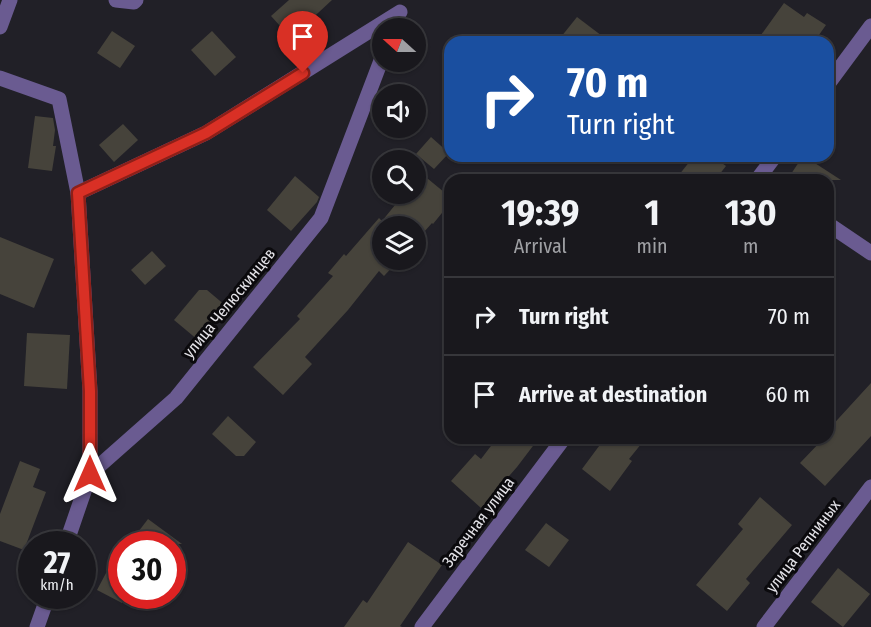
<!DOCTYPE html>
<meta charset="utf-8">
<style>
body{margin:0;font-family:"Fira Sans Condensed",sans-serif;background:#222126;color:#f1f3f6;height:100vh;display:flex;flex-direction:column;font-size:22px;white-space:nowrap}
*{box-sizing:border-box;margin:0}
p{font-size:20px;color:#9fa0a4}
.icon{flex:none;width:33px;height:33px;fill:none;stroke:currentColor;stroke-width:2;stroke-linecap:round;stroke-linejoin:round}
.map{position:relative;flex:1;overflow:hidden}
.drawer{position:absolute;left:444px;top:174px;width:390px;height:270px;display:flex;flex-direction:column;background:#19181d;border-radius:18px;box-shadow:0 2px 4px #0004,0 0 0 2px #37373b}
.drawer>*{flex:none}
.banner{position:absolute;left:444px;top:36px;width:390px;height:126px;border-radius:18px;box-shadow:0 2px 4px #0004,0 0 0 2px #37373b;background:#1a4fa0;color:#fff;overflow:hidden}
.needle{width:39px;rotate:291deg}
.tools{position:absolute;left:372px;top:18px;display:grid;gap:12px}
.tools a{display:grid;place-items:center;width:54px;height:54px;border-radius:50%;background:#19181d;box-shadow:0 2px 4px #0004,0 0 0 2px #37373b;font-size:30px}
.speed{position:absolute;left:18px;top:531px;display:flex;gap:12px;font-size:30px;font-weight:700;text-align:center}
.speed>*{display:grid;place-content:center;width:78px;height:78px;border-radius:50%;background:#19181d;box-shadow:0 2px 4px #0004,0 0 0 2px #37373b;line-height:1}
.speed small{font-size:15px;font-weight:400}
.speed .limit{border:9px solid #d22;background:#fff;color:#111}
.pin{position:absolute;display:grid;place-items:center;width:51px;height:51px;color:#fff;margin:-62px -26px;border-radius:50% 50% 50% 0;rotate:-45deg;box-shadow:0 0 6px #0007}
.pin .icon{rotate:45deg}
.me{position:absolute;width:66px;margin:-33px;rotate:0deg;stroke-linejoin:round;filter:drop-shadow(0 0 4px #0008)}
.turn{display:flex;align-items:center;gap:21px;height:126px;padding:0 24px;font-size:27px}
.turn .icon{width:78px;height:78px;stroke-width:2.5}
.turn b{display:block;font-size:42px;line-height:51px}
.eta{display:flex;justify-content:space-evenly;align-items:center;height:102px;text-align:center}
.eta b{font-size:36px;font-weight:700;line-height:42px}
ul{padding:0;list-style:none}
li{display:flex;align-items:center;gap:18px;height:78px;padding:0 24px;border-top:2px solid #37373b}
li div{flex:1}
li b{display:block;font-size:22px}
li em{font-style:normal}
.map>svg:first-child{display:block}
.building{fill:#46433b}
.lines{fill:none;stroke-linecap:round;stroke-linejoin:round}
.minor{stroke:#6a5b91;stroke-width:15}
.route-casing{stroke:#8d1f18;stroke-width:15}
.route{stroke:#d93025;stroke-width:10}
.labels{text-anchor:middle;dominant-baseline:central;stroke-width:6;stroke-linejoin:round;paint-order:stroke}
.street-label{font-size:16px;fill:#e4e3e8;stroke:#0b0a0d}
</style>
<div class="map">
<svg width="871" height="627" viewBox="0 0 871 627">
<rect width="100%" height="100%" fill="#212027"/>
<g class="building">
<polygon points="289,0 332,0 291,38 271,16"/>
<polygon points="784,3 804,17 807,13 826,25 814,42 756,42"/>
<polygon points="577,17 610,42 557,42"/>
<polygon points="112,31 135,46 120,68 97,53"/>
<polygon points="212,31 236,57 215,76 191,50"/>
<polygon points="35,116 53,118 55,130 53,146 56,146 52,171 28,168"/>
<polygon points="123,124 138,140 114,162 99,145"/>
<polygon points="431,137 449,153 434,169 416,154"/>
<polygon points="694,156 712,156 726,166 715,180 675,180"/>
<polygon points="803,156 804,156 841,180 787,180"/>
<polygon points="416,169 450,197 450,203 433,224 432,223 416,241 416,226 382,226 382,260 399,260 384,276 379,271 348,310 305,357 312,364 283,395 253,367 300,319 297,316 333,276 328,273 344,254 346,256 379,218 382,221 404,194 416,194"/>
<polygon points="295,176 319,197 317,202 291,231 267,210"/>
<polygon points="0,237 54,259 34,308 0,294"/>
<polygon points="152,251 166,266 145,285 131,270"/>
<polygon points="199,290 207,290 226,306 198,340 174,320"/>
<polygon points="27,333 70,335 67,389 24,386"/>
<polygon points="871,383 871,436 825,486 800,463 824,438 828,438 828,430"/>
<polygon points="228,416 256,442 244,456 236,456 212,434"/>
<polygon points="497,438 539,438 517,467 481,508 451,481 475,454 481,459"/>
<polygon points="605,438 646,438 629,459 632,461 610,491 582,469"/>
<polygon points="20,461 40,469 33,487 46,492 24,550 0,541 0,514"/>
<polygon points="760,497 792,525 746,579 750,583 727,611 696,585 743,529 738,524"/>
<polygon points="148,519 182,544 129,544"/>
<polygon points="546,523 569,540 549,567 525,550"/>
<polygon points="408,542 442,565 400,626 402,627 344,627 363,600 367,603"/>
<polygon points="122,543 122,603 97,590"/>
<polygon points="838,568 870,594 843,627 811,602"/>
</g>
<g class="lines">
<g class="minor">
<polyline points="116,0 134,2 136,0"/>
<polyline points="0,27 10,0"/>
<polyline points="0,78 59,99 78,193 90,391 90,474"/>
<polyline points="828,84 871,26"/>
<polyline points="757,180 775,156"/>
<polyline points="78,193 206,133 400,12"/>
<polyline points="828,224 871,253"/>
<polyline points="66,544 90,474 176,398 321,218 382,58"/>
<polyline points="37,627 48,596"/>
<polyline points="422,627 564,438"/>
<polyline points="764,627 871,487"/>
</g>
</g>
<g class="lines">
<defs>
<polyline id="route" points="90,474 90,391 78,193 206,133 303,73"/>
</defs>
<use href="#route" class="route-casing"/>
<use href="#route" class="route"/>
</g>
<g class="labels">
<g class="street-label">
<text transform="translate(229 303) rotate(-51)">улица Челюскинцев</text>
<text transform="translate(478 522) rotate(-53)">Заречная улица</text>
<text transform="translate(803 546) rotate(-53)">улица Репниных</text>
</g>
</g>
</svg>
<div class="tools">
<a><svg class="needle" viewBox="-14 -14 28 28"><path d="M0-13l5 13h-10z" fill="#e53935"/><path d="M0 13l5-13h-10z" fill="#9fa0a4"/></svg></a>
<a><svg class="icon" aria-label="sound" viewBox="0 0 24 24"><path d="M4 9h4l5-4v14l-5-4H4zM17 9q2 3 0 6"/></svg></a>
<a><svg class="icon" aria-label="search" viewBox="0 0 24 24"><circle cx="10" cy="10" r="6"/><path d="M15 15l6 6"/></svg></a>
<a><svg class="icon" aria-label="layers" viewBox="0 0 24 24"><path d="M12 4l9 5-9 5-9-5zM3 14l9 5 9-5"/></svg></a>
</div>
<div class="speed"><div>27<small>km/h</small></div><div class="limit">30</div></div>
<div class="pin" style="left:303px;top:73px;background:#d93025"><svg class="icon" aria-label="arrive" viewBox="0 0 24 24"><path d="M6 21V4h12l-3 4 3 4H6"/></svg></div>
<svg class="me" style="left:90px;top:474px" viewBox="-20 -20 40 40"><path d="M0-17L14 15 0 8-14 15z" fill="#d93025" stroke="#fff" stroke-width="4"/></svg>
<div class="banner">
<div class="turn"><svg class="icon" aria-label="right" viewBox="0 0 24 24"><path d="M7 20v-9h11M14 6l5 5-5 5"/></svg><div><b>70 m</b>Turn right</div></div>
</div>
<section class="drawer">
<div class="eta">
<div><b>19:39</b><p>Arrival</p></div>
<div><b>1</b><p>min</p></div>
<div><b>130</b><p>m</p></div>
</div>
<ul>
<li><svg class="icon" aria-label="right" viewBox="0 0 24 24"><path d="M7 20v-9h11M14 6l5 5-5 5"/></svg><div><b>Turn right</b></div><em>70 m</em></li>
<li><svg class="icon" aria-label="arrive" viewBox="0 0 24 24"><path d="M6 21V4h12l-3 4 3 4H6"/></svg><div><b>Arrive at destination</b></div><em>60 m</em></li>
</ul>
</section>
</div>
